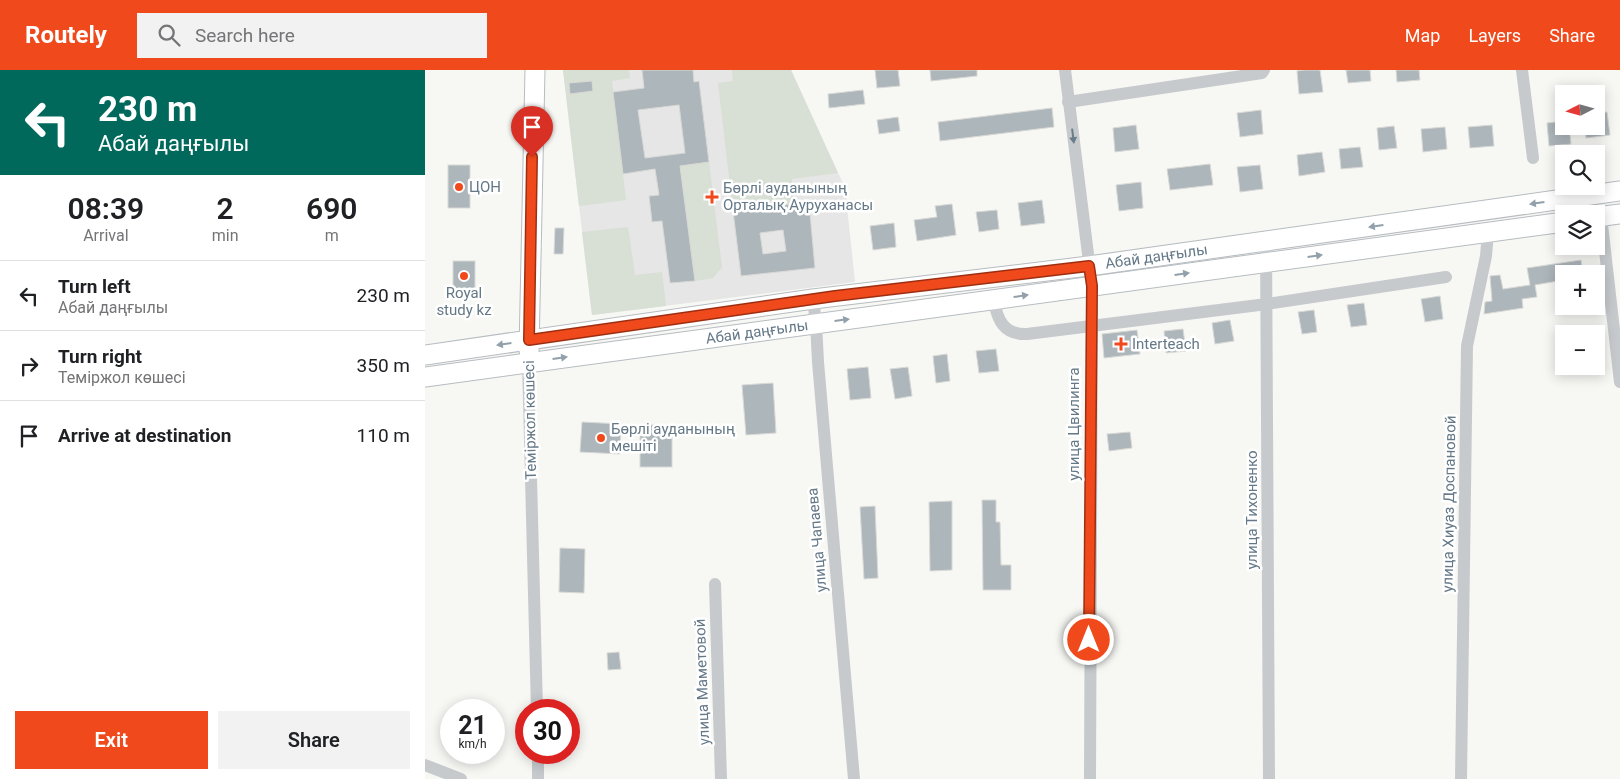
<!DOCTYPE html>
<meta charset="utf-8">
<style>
body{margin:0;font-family:Roboto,sans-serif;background:#f2f2f2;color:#202124;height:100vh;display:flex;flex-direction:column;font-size:19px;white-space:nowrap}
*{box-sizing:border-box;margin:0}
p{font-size:16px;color:#757577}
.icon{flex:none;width:28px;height:28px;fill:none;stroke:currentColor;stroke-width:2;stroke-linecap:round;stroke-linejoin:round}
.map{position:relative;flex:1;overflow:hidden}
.drawer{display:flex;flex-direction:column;background:#fff;width:425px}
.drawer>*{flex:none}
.hud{background:#00695c;color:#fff;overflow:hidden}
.needle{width:32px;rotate:264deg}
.fabs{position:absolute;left:1130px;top:15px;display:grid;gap:10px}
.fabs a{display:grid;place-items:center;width:50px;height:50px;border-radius:0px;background:#fff;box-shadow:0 2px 12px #0003;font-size:25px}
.speed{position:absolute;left:15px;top:629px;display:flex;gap:10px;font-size:25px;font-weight:700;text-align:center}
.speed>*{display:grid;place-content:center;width:65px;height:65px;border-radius:50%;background:#fff;box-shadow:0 2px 12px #0003;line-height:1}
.speed small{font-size:12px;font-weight:400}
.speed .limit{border:8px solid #d22;background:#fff;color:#111}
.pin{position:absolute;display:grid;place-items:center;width:42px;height:42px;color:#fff;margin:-51px -21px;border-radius:50% 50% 50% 0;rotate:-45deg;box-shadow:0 0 5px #0007}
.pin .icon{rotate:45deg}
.me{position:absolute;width:55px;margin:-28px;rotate:0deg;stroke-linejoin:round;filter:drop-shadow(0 0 4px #0008)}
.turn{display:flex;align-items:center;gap:18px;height:105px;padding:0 15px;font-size:22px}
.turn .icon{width:65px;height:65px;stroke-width:2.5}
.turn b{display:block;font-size:35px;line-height:42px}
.eta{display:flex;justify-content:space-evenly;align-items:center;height:85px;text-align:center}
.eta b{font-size:30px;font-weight:600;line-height:35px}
.action{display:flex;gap:10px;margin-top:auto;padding:10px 15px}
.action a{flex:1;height:58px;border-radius:0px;background:#f0491b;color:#fff;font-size:20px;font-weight:600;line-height:58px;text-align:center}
.action a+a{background:#f2f2f2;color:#202124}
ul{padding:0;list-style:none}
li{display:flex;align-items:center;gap:15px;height:70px;padding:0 15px;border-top:1px solid #e0e0e0}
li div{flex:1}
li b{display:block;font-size:19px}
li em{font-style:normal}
header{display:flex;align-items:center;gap:30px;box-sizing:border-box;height:70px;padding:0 25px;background:#f0491b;color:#fff}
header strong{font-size:24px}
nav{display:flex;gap:28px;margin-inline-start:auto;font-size:18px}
.search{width:350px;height:45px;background:#f2f2f2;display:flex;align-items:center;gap:12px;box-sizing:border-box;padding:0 18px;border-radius:0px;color:#757577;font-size:19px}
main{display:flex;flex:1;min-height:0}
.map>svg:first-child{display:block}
.built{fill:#e5e6e5}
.green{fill:#d8dfd4}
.building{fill:#adb6bb;stroke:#d9d9d6;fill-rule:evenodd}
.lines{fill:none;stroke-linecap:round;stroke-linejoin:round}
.secondary-casing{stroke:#b6bcc0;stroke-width:21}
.street{stroke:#c6cacd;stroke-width:12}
.secondary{stroke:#fff;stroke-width:19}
.oneway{fill:#697c8a}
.oneway2{fill:#92a0ab}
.route-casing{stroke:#9c2f12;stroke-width:12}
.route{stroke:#f0491b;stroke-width:9}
.poi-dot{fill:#f0491b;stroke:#fff;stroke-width:2}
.labels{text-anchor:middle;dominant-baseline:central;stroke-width:5;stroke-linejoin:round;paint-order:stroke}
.poi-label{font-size:15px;fill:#647887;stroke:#fff;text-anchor:start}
.street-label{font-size:15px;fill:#647887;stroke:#fff}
</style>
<header>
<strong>Routely</strong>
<div class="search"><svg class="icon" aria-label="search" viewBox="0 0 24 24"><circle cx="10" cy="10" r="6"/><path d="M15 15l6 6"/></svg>Search here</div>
<nav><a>Map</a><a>Layers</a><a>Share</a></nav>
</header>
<main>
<section class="drawer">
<div class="hud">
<div class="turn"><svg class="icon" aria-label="left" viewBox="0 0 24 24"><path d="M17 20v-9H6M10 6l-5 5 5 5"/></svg><div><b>230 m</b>Абай даңғылы</div></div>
</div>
<div class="eta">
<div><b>08:39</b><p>Arrival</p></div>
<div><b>2</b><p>min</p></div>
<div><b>690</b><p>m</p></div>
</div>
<ul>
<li><svg class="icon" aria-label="left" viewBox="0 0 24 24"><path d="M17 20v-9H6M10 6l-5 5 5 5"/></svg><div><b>Turn left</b><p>Абай даңғылы</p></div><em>230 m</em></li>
<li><svg class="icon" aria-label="right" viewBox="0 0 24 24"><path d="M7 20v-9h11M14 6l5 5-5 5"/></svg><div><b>Turn right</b><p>Теміржол көшесі</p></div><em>350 m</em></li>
<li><svg class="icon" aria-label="arrive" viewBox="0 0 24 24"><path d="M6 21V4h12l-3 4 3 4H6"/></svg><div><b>Arrive at destination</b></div><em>110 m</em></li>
</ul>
<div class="action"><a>Exit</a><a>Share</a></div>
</section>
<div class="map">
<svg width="1195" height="709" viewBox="0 0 1195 709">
<rect width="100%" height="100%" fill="#f7f7f4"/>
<polygon class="built" points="138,0 366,0 420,118 430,212 167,245"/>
<g class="green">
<polygon points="138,0 204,0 205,8 187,11 201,130 154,136"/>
<polygon points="307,0 366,0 413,103 367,109 369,134 308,141 293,13 308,11"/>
<polygon points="284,92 297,197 288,208 270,211 255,96"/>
<polygon points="203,157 210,205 237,202 241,236 167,245 157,162"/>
</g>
<g class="building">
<path d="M217 0H268L269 12 274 11 284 92 255 96 270 211 245 213 237 151 227 152 224 126 234 125 230 99 198 104 188 22 219 18ZM254 35 260 83 220 88 213 40Z"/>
<polygon points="450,0 473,0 475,16 452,18"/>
<polygon points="505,0 552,0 552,6 506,11"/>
<polygon points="879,0 895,0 898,22 874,24 872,1"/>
<polygon points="921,0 945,0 946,11 923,13"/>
<polygon points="971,0 994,0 995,10 972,12"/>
<polygon points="167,11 168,21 145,24 144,13"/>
<polygon points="438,20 440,34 404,38 403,24"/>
<polygon points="627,38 629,57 515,71 513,52"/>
<polygon points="836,40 838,64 815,67 812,43"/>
<polygon points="1182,42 1185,65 1161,68 1160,56 1171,56 1171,43"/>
<polygon points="473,47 475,61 454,64 452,50"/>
<polygon points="1139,51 1139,56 1144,56 1146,74 1124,76 1122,53"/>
<polygon points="711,55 714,79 690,82 688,58"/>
<polygon points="1067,55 1069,76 1045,78 1043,57"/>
<polygon points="969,56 972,78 954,80 952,58"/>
<polygon points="1020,57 1022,79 998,82 996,59"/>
<polygon points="935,77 938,97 916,99 914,79"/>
<polygon points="897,82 900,102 874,106 872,85"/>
<polygon points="785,94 788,115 745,120 742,99"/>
<rect x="23" y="95" width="22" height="43"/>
<polygon points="835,95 838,119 815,122 812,97"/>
<polygon points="716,112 718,138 694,141 691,115"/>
<polygon points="617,130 620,153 596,156 593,133"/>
<path d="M384 132 390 198 316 206 308 141ZM358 160 361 181 338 184 335 163Z"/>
<polygon points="527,134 531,165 492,171 489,150 512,147 510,136"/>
<polygon points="572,140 574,159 554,162 551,142"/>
<polygon points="469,153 471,177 448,180 445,156"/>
<polygon points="130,158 139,158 138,184 129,184"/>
<polygon points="1156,190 1158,204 1139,204 1139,210 1110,215 1112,227 1097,229 1098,238 1059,244 1060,232 1067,231 1065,206 1075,205 1078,219 1105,215 1102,198"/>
<rect x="28" y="191" width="22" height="30"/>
<polygon points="1015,226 1018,249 1000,252 996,229"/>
<polygon points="939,233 942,255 926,257 922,235"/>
<polygon points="889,240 892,262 877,264 873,242"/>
<polygon points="805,250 809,271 790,274 787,253"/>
<polygon points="758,259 761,281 741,283 739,261"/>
<polygon points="712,260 715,284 679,288 677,264"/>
<polygon points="571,279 574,301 554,303 551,281"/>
<polygon points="522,284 525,311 511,313 508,286"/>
<polygon points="443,297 446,328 425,330 422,299"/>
<polygon points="483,297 487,326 470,329 465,299"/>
<polygon points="348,313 351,363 321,365 317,315"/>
<polygon points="157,352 196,354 195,384 155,382"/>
<rect x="215" y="355" width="32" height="42"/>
<polygon points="705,362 707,378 684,381 682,364"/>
<polygon points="557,430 571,430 571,452 575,452 576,495 586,495 586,520 558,520"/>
<polygon points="527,431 527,500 505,501 504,432"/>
<polygon points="450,436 453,508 439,509 435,437"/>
<polygon points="135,478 160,479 159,523 134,522"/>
<polygon points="194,582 196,599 183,600 182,583"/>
</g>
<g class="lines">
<defs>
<g id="secondary">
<polyline points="1171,147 1195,144"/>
<polyline points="104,281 110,0"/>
<path id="s1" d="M0 285 388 229 664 196 1195 121"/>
<path id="s2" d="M0 307 1139 152"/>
</g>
</defs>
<use href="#secondary" class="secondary-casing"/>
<g class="street">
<polyline points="640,0 667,216 665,709"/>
<polyline points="1097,0 1108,88"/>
<polyline points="643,32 837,3 839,0"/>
<polyline points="1176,146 1195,312"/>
<polyline points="841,171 844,709"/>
<polyline points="388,229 391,253 393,292 429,709"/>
<path d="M569 230C572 250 579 265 602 264L842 234 1021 207"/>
<polyline points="103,292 112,640"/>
<polyline points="290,514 296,709"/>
<polyline points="113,682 113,709"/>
<polyline points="0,695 36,709"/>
<polyline points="1036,709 1042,276 1061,186 1063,162"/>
</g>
<use href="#secondary" class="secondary"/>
</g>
<defs><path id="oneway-solid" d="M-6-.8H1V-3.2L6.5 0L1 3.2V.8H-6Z" transform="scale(1.25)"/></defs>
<use class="oneway" href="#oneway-solid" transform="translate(648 66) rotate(83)"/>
<g class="oneway2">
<use href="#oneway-solid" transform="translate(1112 133) rotate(172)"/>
<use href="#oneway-solid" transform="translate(951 156) rotate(172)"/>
<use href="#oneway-solid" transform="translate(890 186) rotate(-8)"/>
<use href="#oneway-solid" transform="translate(757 204) rotate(-8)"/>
<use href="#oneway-solid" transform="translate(596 226) rotate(-8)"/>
<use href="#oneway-solid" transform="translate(417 250) rotate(-7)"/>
<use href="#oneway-solid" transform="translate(79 274) rotate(172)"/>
<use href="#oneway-solid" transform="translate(135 288) rotate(-8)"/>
</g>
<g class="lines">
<defs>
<polyline id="route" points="107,87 104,270 410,226 664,196 667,216 664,570"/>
</defs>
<use href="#route" class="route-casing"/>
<use href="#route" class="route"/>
</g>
<g class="poi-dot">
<circle cx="34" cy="117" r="5"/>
<path d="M284.5 119.5h5v5h5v5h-5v5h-5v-5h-5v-5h5z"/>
<circle cx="39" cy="206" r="5"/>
<path d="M693.5 266.5h5v5h5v5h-5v5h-5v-5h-5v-5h5z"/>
<circle cx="176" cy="368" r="5"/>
</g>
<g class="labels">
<g class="poi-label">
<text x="44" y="117">ЦОН</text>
<text x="298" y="118">Бөрлі ауданының<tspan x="298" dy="17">Орталық Ауруханасы</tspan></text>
<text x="39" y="223" text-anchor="middle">Royal<tspan x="39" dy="17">study kz</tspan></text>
<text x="707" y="274">Interteach</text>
<text x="186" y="359">Бөрлі ауданының<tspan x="186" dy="17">мешіті</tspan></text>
</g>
<g class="street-label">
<text stroke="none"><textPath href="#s1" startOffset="738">Абай даңғылы</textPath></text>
<text stroke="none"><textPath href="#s2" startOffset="335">Абай даңғылы</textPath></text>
<text transform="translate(105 350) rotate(-91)">Теміржол көшесі</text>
<text transform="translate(649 354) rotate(-90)">улица Цвилинга</text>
<text transform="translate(1024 434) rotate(-89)">улица Хиуаз Доспановой</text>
<text transform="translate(827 440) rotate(-90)">улица Тихоненко</text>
<text transform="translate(392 470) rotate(-95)">улица Чапаева</text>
<text transform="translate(277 612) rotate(-92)">улица Маметовой</text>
</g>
</g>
</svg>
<div class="fabs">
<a><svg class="needle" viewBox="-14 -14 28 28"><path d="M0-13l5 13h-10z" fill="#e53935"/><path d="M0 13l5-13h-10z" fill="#757577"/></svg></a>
<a><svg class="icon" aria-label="search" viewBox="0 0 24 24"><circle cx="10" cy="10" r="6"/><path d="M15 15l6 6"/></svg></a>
<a><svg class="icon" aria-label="layers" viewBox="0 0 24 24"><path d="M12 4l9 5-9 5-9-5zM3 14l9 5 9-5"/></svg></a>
<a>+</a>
<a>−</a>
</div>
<div class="speed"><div>21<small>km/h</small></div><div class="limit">30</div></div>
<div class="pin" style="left:107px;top:87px;background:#d93025"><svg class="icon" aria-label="arrive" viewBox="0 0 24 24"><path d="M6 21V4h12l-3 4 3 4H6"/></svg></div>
<svg class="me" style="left:664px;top:570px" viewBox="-20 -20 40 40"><circle r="17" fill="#f0491b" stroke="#fff" stroke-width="3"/><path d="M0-11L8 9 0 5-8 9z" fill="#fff"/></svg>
</div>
</main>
